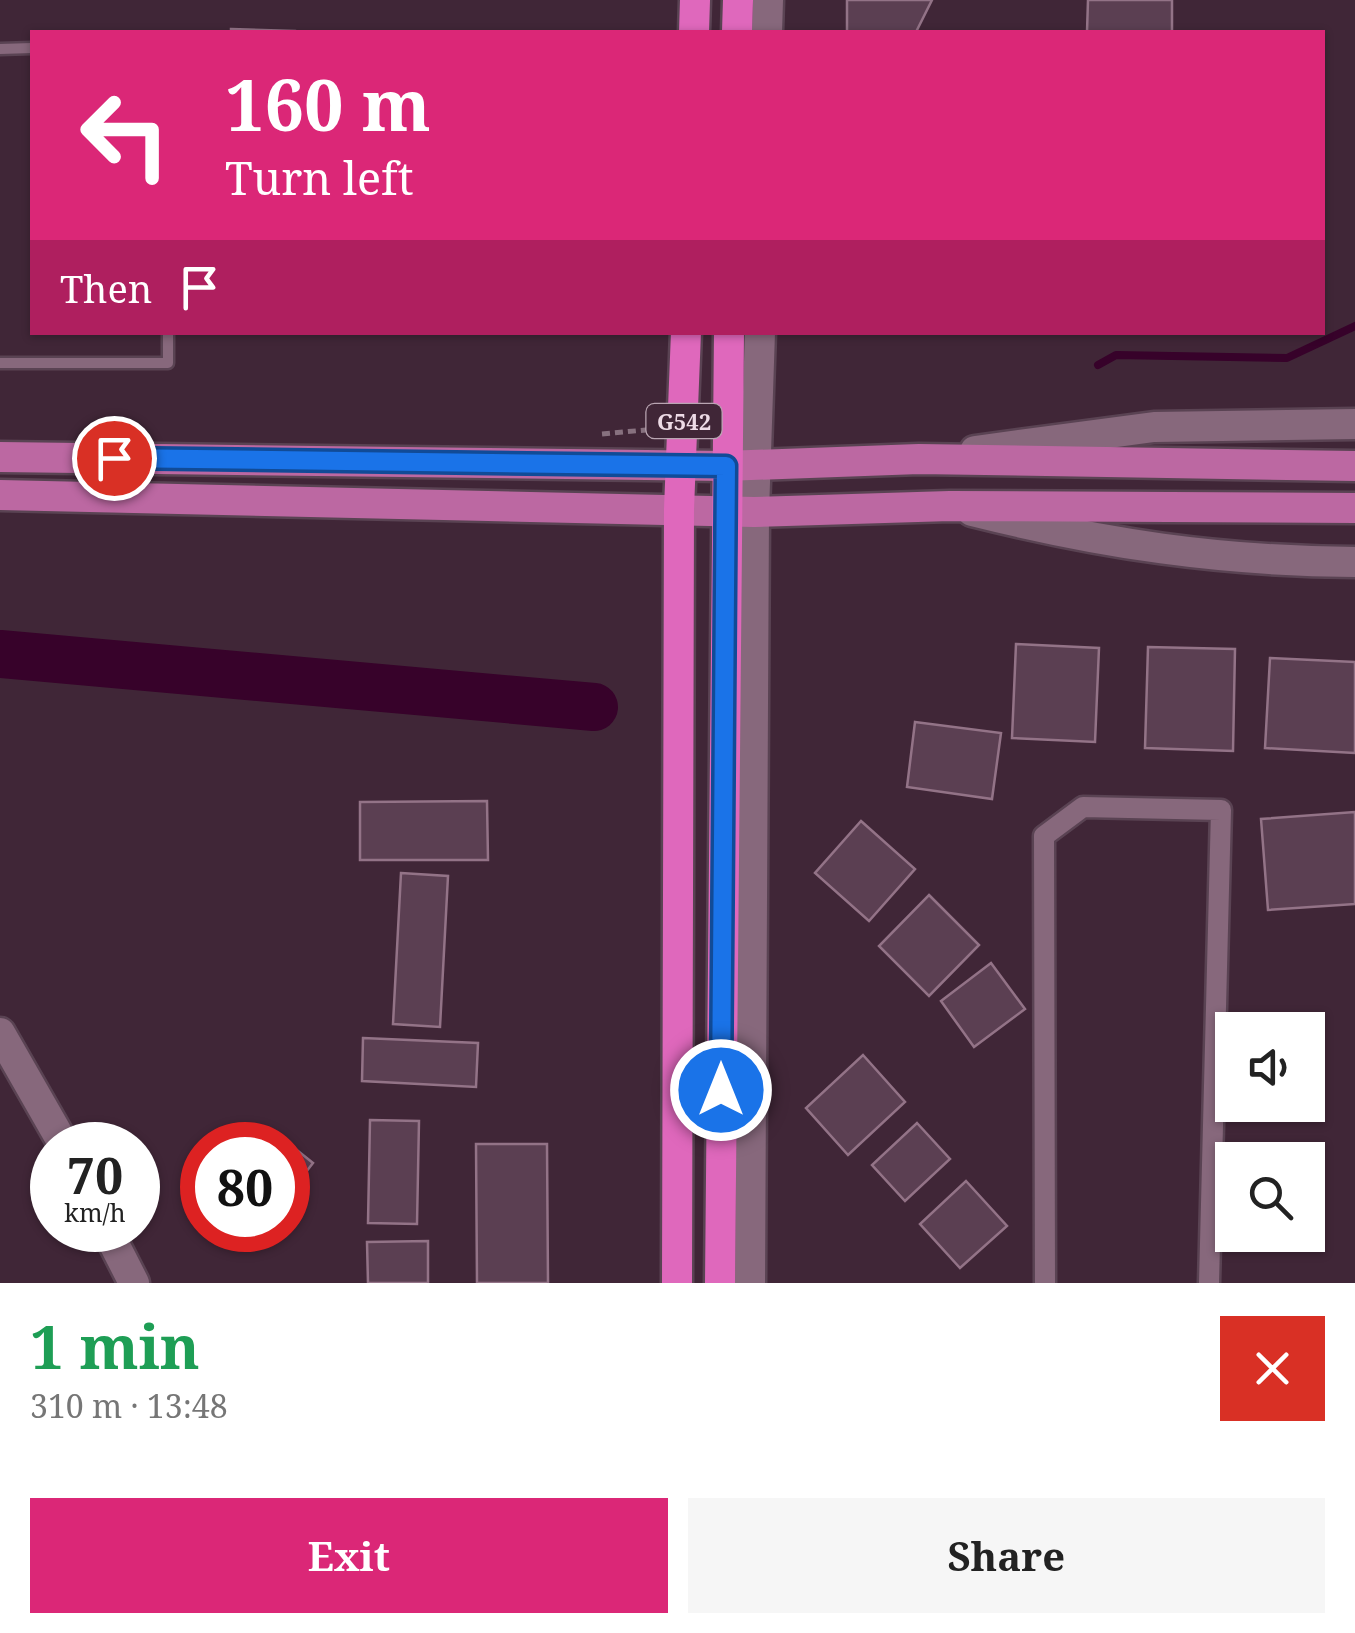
<!DOCTYPE html>
<meta charset="utf-8">
<style>
body{margin:0;font-family:"Noto Serif",serif;background:#f6f6f6;color:#222;height:100vh;display:flex;flex-direction:column;font-size:38px;white-space:nowrap}
*{box-sizing:border-box;margin:0}
p{font-size:32px;color:#767676}
.icon{flex:none;width:55px;height:55px;fill:none;stroke:currentColor;stroke-width:2;stroke-linecap:round;stroke-linejoin:round}
.map{position:relative;height:1283px;overflow:hidden}
.drawer{display:flex;flex-direction:column;background:#fff;flex:1}
.drawer>*{flex:none}
.hud{position:absolute;left:30px;top:30px;width:1295px;height:305px;border-radius:0px;box-shadow:0 2px 8px #0004;background:#db2777;color:#fff;overflow:hidden}
.controls{position:absolute;left:1215px;top:1012px;display:grid;gap:20px}
.controls a{display:grid;place-items:center;width:110px;height:110px;border-radius:0px;background:#fff;box-shadow:0 2px 8px #0004;font-size:50px}
.speed{position:absolute;left:30px;top:1122px;display:flex;gap:20px;font-size:50px;font-weight:700;text-align:center}
.speed>*{display:grid;place-content:center;width:130px;height:130px;border-radius:50%;background:#fff;box-shadow:0 2px 8px #0004;line-height:1}
.speed small{font-size:25px;font-weight:400}
.speed .limit{border:15px solid #d22;background:#fff;color:#111}
.pin{position:absolute;display:grid;place-items:center;width:85px;height:85px;color:#fff;margin:-42px;border:5px solid #fff;border-radius:50%;box-shadow:0 2px 10px #0007}
.me{position:absolute;width:110px;margin:-55px;rotate:0deg;stroke-linejoin:round;filter:drop-shadow(0 0 8px #0008)}
.turn{display:flex;align-items:center;gap:35px;height:210px;padding:0 30px;font-size:45px}
.turn .icon{width:130px;height:130px;stroke-width:2.5}
.turn b{display:block;font-size:70px;line-height:85px}
.then{display:flex;align-items:center;height:95px;padding:0 30px;background:#0003;gap:20px;font-size:38px}
.round{display:grid;place-items:center;flex:none;width:105px;height:105px;border-radius:0px;background:#f6f6f6}
.overview{display:flex;align-items:center;justify-content:space-between;height:170px;padding:0 30px}
h1{font-size:60px;font-weight:700;line-height:75px;color:#1e9e55}
.action{display:flex;gap:20px;margin-top:auto;padding:20px 30px}
.action a{flex:1;height:115px;border-radius:0px;background:#db2777;color:#fff;font-size:40px;font-weight:700;line-height:115px;text-align:center}
.action a+a{background:#f6f6f6;color:#222}
.map>svg:first-child{display:block}
.lines{fill:none;stroke-linecap:round;stroke-linejoin:round}
.stream{stroke:#37022a;stroke-width:8}
.river{stroke:#37022a;stroke-width:48}
.building{fill:#5b3f52;stroke:#937387;stroke-width:2.5}
.lane-casing{stroke:#5a4353;stroke-width:15}
.street-casing{stroke:#5a4353;stroke-width:25}
.secondary-casing{stroke:#5a4353;stroke-width:35}
.primary-casing{stroke:#5a4353;stroke-width:35}
.highway-casing{stroke:#5a4353;stroke-width:35}
.path{stroke:#87717f;stroke-width:5;stroke-dasharray:8 5;stroke-linecap:butt}
.lane{stroke:#87687c;stroke-width:10}
.street{stroke:#87687c;stroke-width:20}
.secondary{stroke:#87687c;stroke-width:30}
.primary{stroke:#bc68a2;stroke-width:30}
.highway{stroke:#df68bc;stroke-width:30}
.route-casing{stroke:#114b97;stroke-width:25}
.route{stroke:#1a73e8;stroke-width:18}
.labels{text-anchor:middle;dominant-baseline:central;stroke-width:10;stroke-linejoin:round;paint-order:stroke}
.shield{fill:#402637;stroke:#b9a5b2;stroke-width:2.5}
.shield-label{font-size:22px;font-weight:bold;fill:#eddbe6}
</style>
<div class="map">
<svg width="1355" height="1283" viewBox="0 0 1355 1283">
<rect width="100%" height="100%" fill="#402637"/>
<g class="lines">
<polyline class="stream" points="1098,365 1116,355 1287,358 1355,326"/>
<polyline class="river" points="0,654 594,707"/>
</g>
<g class="building">
<polygon points="847,0 932,0 916,32 847,32"/>
<polygon points="1088,0 1172,0 1172,32 1087,32"/>
<polygon points="231,29 295,31 295,32 231,32"/>
<polygon points="1016,644 1099,648 1095,742 1012,738"/>
<polygon points="1148,647 1235,649 1233,751 1145,748"/>
<polygon points="1270,658 1355,662 1355,753 1265,748"/>
<polygon points="915,722 1001,733 992,799 907,787"/>
<polygon points="487,801 488,860 360,860 360,802"/>
<polygon points="1355,812 1355,904 1268,910 1261,819"/>
<polygon points="861,821 915,869 869,921 815,873"/>
<polygon points="401,873 448,876 440,1027 393,1024"/>
<polygon points="929,895 979,945 929,996 879,946"/>
<polygon points="991,963 1025,1009 974,1047 941,1001"/>
<polygon points="363,1038 478,1043 476,1087 362,1081"/>
<polygon points="863,1055 905,1102 848,1155 806,1108"/>
<polygon points="370,1120 419,1121 417,1224 368,1223"/>
<polygon points="917,1123 950,1159 905,1201 872,1165"/>
<polygon points="273,1131 313,1163 288,1195 288,1145 262,1145"/>
<polygon points="476,1144 547,1144 548,1283 477,1283"/>
<polygon points="966,1181 1007,1226 960,1268 920,1224"/>
<polygon points="428,1241 428,1283 368,1283 367,1242"/>
</g>
<g class="lines">
<defs>
<g id="lane">
<polyline points="0,49 32,48"/>
<polyline points="0,363 168,363 168,332"/>
</g>
<polyline id="street" points="1045,1283 1044,836 1083,807 1221,810 1209,1283"/>
<g id="secondary">
<polyline points="767,32 768,0"/>
<polyline points="975,451 1154,427 1355,424"/>
<path d="M972 511C1104 544 1219 561 1355 562"/>
<polyline points="0,1033 64,1145"/>
<polyline points="107,1230 134,1283"/>
<polyline points="750,1283 754,512 760,332"/>
</g>
<g id="primary">
<polyline points="0,457 725,466 919,459 1355,466"/>
<polyline points="0,495 754,512 950,506 1355,508"/>
</g>
<g id="highway">
<polyline points="694,32 695,0"/>
<polyline points="737,32 738,0"/>
<polyline points="677,1283 679,509 686,332"/>
<polyline points="720,1283 729,332"/>
</g>
</defs>
<use href="#lane" class="lane-casing"/>
<use href="#street" class="street-casing"/>
<use href="#secondary" class="secondary-casing"/>
<use href="#primary" class="primary-casing"/>
<use href="#highway" class="highway-casing"/>
<polyline class="path" points="602,434 656,429"/>
<use href="#lane" class="lane"/>
<use href="#street" class="street"/>
<use href="#secondary" class="secondary"/>
<use href="#primary" class="primary"/>
<use href="#highway" class="highway"/>
</g>
<g class="lines">
<defs>
<polyline id="route" points="114,458 726,466 721,1090"/>
</defs>
<use href="#route" class="route-casing"/>
<use href="#route" class="route"/>
</g>
<g class="labels">
<rect class="shield" x="646.5" y="404" width="75" height="34" rx="8"/>
<g class="shield-label">
<text x="684" y="421">G542</text>
</g>
</g>
</svg>
<div class="controls">
<a><svg class="icon" aria-label="sound" viewBox="0 0 24 24"><path d="M4 9h4l5-4v14l-5-4H4zM17 9q2 3 0 6"/></svg></a>
<a><svg class="icon" aria-label="search" viewBox="0 0 24 24"><circle cx="10" cy="10" r="6"/><path d="M15 15l6 6"/></svg></a>
</div>
<div class="speed"><div>70<small>km/h</small></div><div class="limit">80</div></div>
<div class="pin" style="left:114px;top:458px;background:#d93025"><svg class="icon" aria-label="arrive" viewBox="0 0 24 24"><path d="M6 21V4h12l-3 4 3 4H6"/></svg></div>
<svg class="me" style="left:721px;top:1090px" viewBox="-20 -20 40 40"><circle r="17" fill="#1a73e8" stroke="#fff" stroke-width="3"/><path d="M0-11L8 9 0 5-8 9z" fill="#fff"/></svg>
<div class="hud">
<div class="turn"><svg class="icon" aria-label="left" viewBox="0 0 24 24"><path d="M17 20v-9H6M10 6l-5 5 5 5"/></svg><div><b>160 m</b>Turn left</div></div>
<div class="then">Then<svg class="icon" aria-label="arrive" viewBox="0 0 24 24"><path d="M6 21V4h12l-3 4 3 4H6"/></svg></div>
</div>
</div>
<section class="drawer">
<div class="overview"><div><h1>1 min</h1><p>310 m · 13:48</p></div><a class="round" style="background:#d93025;color:#fff"><svg class="icon" aria-label="close" viewBox="0 0 24 24"><path d="M6 6l12 12M18 6L6 18"/></svg></a></div>
<div class="action"><a>Exit</a><a>Share</a></div>
</section>
